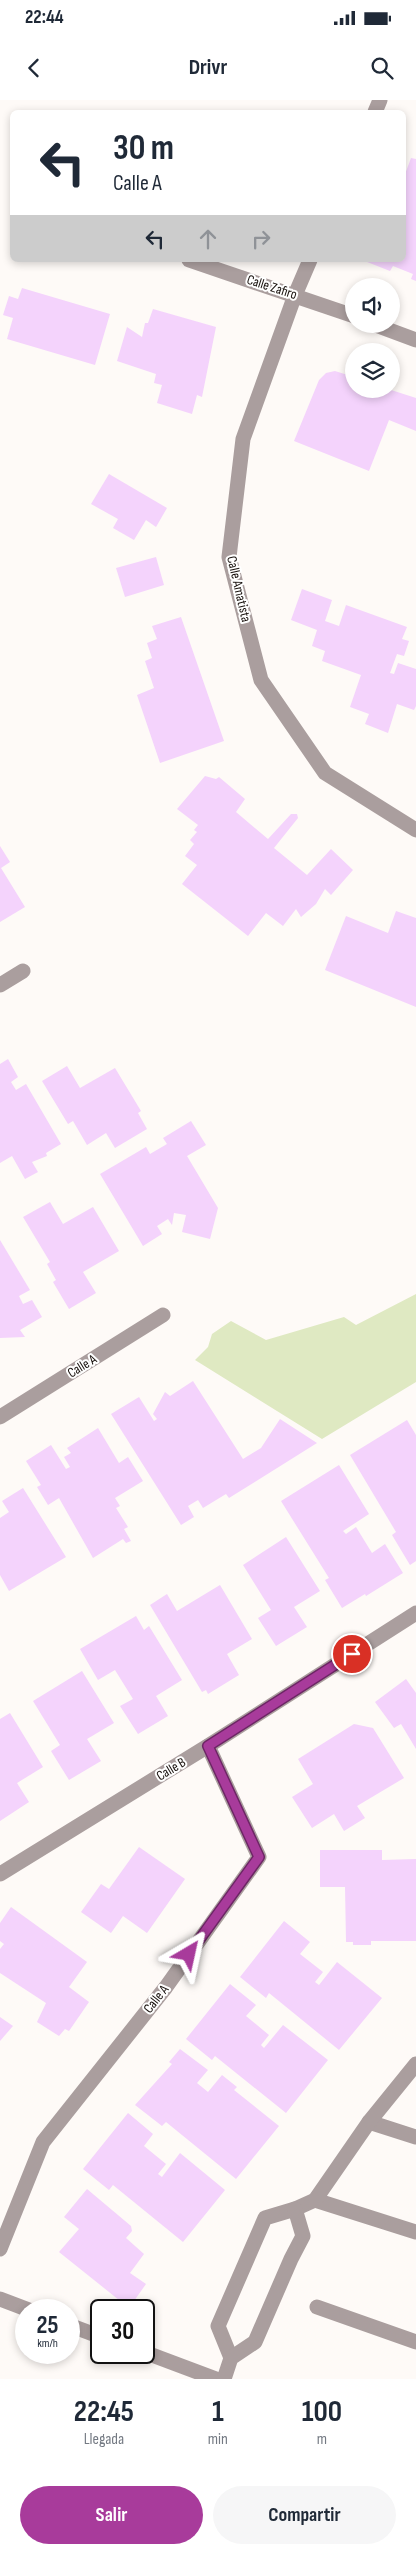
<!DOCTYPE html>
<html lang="es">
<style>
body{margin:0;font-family:"Sofia Sans Condensed",sans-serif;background:#f6f6f7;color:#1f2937;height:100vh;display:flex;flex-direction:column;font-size:19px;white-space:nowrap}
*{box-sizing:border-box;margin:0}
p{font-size:16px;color:#747a83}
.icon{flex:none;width:28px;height:28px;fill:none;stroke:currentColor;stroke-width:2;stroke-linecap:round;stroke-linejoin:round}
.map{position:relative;height:2279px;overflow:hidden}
.sheet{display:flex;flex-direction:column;background:#fff;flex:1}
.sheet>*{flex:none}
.top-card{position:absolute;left:10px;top:10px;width:396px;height:152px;border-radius:8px;box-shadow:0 2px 8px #0003;background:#fff;color:#1f2937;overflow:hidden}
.fabs{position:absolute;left:345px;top:178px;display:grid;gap:10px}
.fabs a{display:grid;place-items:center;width:55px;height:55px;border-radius:50%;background:#fff;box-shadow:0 2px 8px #0003;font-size:25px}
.speed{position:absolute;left:15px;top:2199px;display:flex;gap:10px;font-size:25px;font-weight:700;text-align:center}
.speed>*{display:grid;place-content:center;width:65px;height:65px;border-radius:50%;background:#fff;box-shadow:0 2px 8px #0003;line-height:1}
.speed small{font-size:12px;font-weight:400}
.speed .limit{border:2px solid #111;border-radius:8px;background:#fff;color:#111}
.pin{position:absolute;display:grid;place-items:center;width:42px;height:42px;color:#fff;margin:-21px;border:2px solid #fff;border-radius:50%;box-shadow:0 1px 5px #0007}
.me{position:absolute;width:55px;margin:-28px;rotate:36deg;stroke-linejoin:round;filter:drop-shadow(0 0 4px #0008)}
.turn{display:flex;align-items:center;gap:18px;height:105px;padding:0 20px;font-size:22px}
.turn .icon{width:65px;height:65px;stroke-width:2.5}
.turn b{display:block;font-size:35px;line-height:42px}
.lanes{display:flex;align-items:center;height:48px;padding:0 20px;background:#0003;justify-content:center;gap:25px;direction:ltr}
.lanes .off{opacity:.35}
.eta{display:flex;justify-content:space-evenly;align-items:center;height:85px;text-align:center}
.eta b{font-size:30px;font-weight:700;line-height:35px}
.primary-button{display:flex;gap:10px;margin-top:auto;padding:10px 20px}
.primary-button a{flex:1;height:58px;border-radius:30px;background:#a83b9b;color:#fff;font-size:20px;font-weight:700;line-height:58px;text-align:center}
.primary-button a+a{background:#f6f6f7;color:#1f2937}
.status{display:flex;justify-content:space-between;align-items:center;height:35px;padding:0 25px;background:#fff;direction:ltr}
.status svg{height:14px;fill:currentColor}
header{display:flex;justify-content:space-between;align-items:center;height:65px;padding:0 20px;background:#fff;font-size:22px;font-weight:700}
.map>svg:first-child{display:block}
.green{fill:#dfe9c2}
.building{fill:#f4d3fc}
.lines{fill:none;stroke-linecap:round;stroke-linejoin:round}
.minor{stroke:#aa9e9e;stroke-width:15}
.route-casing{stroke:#6d2665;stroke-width:12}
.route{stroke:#a83b9b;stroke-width:9}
.labels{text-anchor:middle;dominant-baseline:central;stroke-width:4;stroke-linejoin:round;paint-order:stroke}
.street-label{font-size:14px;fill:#150e0a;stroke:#fff}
</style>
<div class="status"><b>22:44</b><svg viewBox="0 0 49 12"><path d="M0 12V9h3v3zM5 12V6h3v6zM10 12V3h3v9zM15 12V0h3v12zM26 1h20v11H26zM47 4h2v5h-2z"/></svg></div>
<header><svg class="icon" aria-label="back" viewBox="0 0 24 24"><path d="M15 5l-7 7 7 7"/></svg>Drivr<svg class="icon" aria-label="search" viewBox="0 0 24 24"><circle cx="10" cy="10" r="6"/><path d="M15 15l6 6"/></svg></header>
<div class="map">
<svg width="416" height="2279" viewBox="0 0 416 2279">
<rect width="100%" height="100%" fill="#fefaf7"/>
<polygon class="green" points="416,1194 416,1282 322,1339 195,1260 208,1247 212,1234 231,1221 266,1240 344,1217 356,1225"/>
<g class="building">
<polygon points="411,58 416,59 416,181 411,179 413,174 393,166 390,171 362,160 404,160 404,77"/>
<polygon points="22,188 110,214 95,265 7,239 13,218 3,215 9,196 18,199"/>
<polygon points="153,209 216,227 202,297 197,295 192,314 157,303 162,285 154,283 156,274 117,261 127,227 142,237 145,223 148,223"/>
<polygon points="335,271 354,277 354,289 388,289 416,298 416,331 389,320 369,371 294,341 319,280 326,273"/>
<polygon points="109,374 167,408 156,427 146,420 134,440 113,428 118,419 91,404"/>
<polygon points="156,457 164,485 125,497 116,468"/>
<polygon points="302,489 332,500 325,521 339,526 346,505 407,527 402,539 409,541 404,556 397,554 390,573 394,574 398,563 416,569 416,606 414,610 397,604 388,633 365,624 369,614 350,607 361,575 322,561 325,551 312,546 317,530 291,520"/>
<polygon points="181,517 224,641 160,663 137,595 154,588 145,561 152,558 147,543 157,539 152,526"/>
<polygon points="205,676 216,679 219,677 245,699 236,712 268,739 291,714 297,714 298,718 274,748 307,775 331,749 353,770 331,795 325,789 316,804 301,817 296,809 283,826 266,813 248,836 182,784 197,765 185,756 194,744 190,740 197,732 194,730 198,725 177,709"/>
<polygon points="0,746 10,762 1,768 25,807 0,822"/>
<polygon points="396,811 416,818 416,907 325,870 346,816 388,833"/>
<polygon points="8,959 18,977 11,982 16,990 26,984 61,1044 46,1053 47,1056 32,1062 38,1072 25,1079 12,1056 0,1063 0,964"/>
<polygon points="67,966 80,988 115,968 141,1011 138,1013 147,1029 115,1048 106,1033 87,1045 73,1021 68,1024 42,981"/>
<polygon points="191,1021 206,1045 187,1056 218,1108 210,1139 182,1132 186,1115 174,1113 172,1125 168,1119 157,1126 162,1134 143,1146 100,1074 146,1047 150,1054 167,1044 163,1038"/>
<polygon points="50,1102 63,1124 93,1107 119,1151 83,1172 96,1193 69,1209 53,1182 56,1180 47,1164 50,1162 23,1117"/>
<polygon points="0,1140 30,1190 19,1196 23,1204 32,1200 42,1217 20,1230 25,1237 0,1238"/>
<polygon points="193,1281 243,1359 261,1348 280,1319 317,1343 229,1398 226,1394 203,1408 198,1400 188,1406 194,1417 181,1425 111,1314 139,1297 154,1321 157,1319 153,1314 165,1292 170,1296"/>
<polygon points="407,1320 416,1335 416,1461 410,1465 392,1435 396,1432 350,1355"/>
<polygon points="98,1328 119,1363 128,1357 143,1381 115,1398 120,1406 116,1408 128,1427 124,1429 131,1441 126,1443 123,1439 93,1458 59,1398 48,1405 37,1387 41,1385 26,1361 51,1345 66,1369 70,1367 64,1357 71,1353 67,1348"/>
<polygon points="339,1365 369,1414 343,1431 346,1434 356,1427 372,1453 385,1444 403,1473 366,1496 365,1494 342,1508 325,1480 329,1478 281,1401"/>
<polygon points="23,1388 66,1457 9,1491 0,1475 0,1418 9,1412 2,1401"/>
<polygon points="286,1437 320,1491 294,1507 307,1527 276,1546 258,1518 271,1510 243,1465"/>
<polygon points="220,1485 252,1539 227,1554 239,1575 208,1594 206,1590 202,1592 150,1505 167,1494 177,1511"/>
<polygon points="136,1516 144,1530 149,1526 182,1580 156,1596 168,1616 138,1634 120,1606 133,1599 115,1570 98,1580 80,1549"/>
<polygon points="82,1571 114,1623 87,1639 101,1661 69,1680 51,1651 60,1645 33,1601"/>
<polygon points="406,1579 416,1593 416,1649 401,1624 394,1628 375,1602"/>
<polygon points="10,1613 43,1667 17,1683 29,1702 0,1721 0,1619"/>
<polygon points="354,1624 373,1628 404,1678 357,1706 365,1718 344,1731 334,1714 312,1728 292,1697 313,1684 298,1659"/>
<polygon points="139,1747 185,1779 147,1833 123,1816 111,1833 81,1812 101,1784 109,1789"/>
<polygon points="320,1750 382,1750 382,1760 416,1759 416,1841 371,1841 371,1845 353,1845 353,1842 346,1842 345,1787 320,1787"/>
<polygon points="11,1807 87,1862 69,1887 89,1902 69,1931 65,1929 59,1936 37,1922 46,1903 0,1873 0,1849 4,1844 0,1841 0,1823"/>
<polygon points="284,1821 310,1842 300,1854 323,1872 315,1882 319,1885 337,1862 382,1898 339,1950 269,1893 266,1898 240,1877"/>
<polygon points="230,1884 256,1905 246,1916 269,1935 261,1945 264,1948 283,1925 328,1960 286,2013 215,1956 212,1960 186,1939"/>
<polygon points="0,1917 13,1926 0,1941"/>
<polygon points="180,1949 208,1970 197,1983 208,1992 222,1975 237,1987 234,1990 279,2026 236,2079 166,2022 162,2026 135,2005 172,1964 169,1962"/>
<polygon points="128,2013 153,2034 144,2046 166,2064 158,2074 162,2077 180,2053 225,2090 183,2142 113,2085 109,2090 83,2069"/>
<polygon points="87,2089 131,2126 132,2131 126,2138 144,2154 130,2173 146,2184 129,2208 59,2152 79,2129 64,2117"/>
</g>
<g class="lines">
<g class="minor">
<polyline points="375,12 380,0"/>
<polyline points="189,160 354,216"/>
<polyline points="310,160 295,195 243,339 229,457 261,580 325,673 416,730"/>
<polyline points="373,224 416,240"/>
<polyline points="0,885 23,871"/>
<polyline points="0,1317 163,1215"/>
<polyline points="0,1774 208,1646 416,1513"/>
<polyline points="369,2022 416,2037"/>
<polyline points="315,2100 416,2132"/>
<polyline points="0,2149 43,2042 166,1887 259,1757 208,1646"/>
<polyline points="0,2199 29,2210"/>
<polyline points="317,2207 416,2242"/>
<polyline points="69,2225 101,2237"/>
<polyline points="144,2252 216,2279"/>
<polyline points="231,2258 218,2226 265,2118 295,2109 315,2100 369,2022 416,1964"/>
<polyline points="224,2279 231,2258 255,2242 291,2159 303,2136 295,2109"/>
</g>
</g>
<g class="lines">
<defs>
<polyline id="route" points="189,1854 259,1757 208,1646 352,1554"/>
</defs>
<use href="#route" class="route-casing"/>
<use href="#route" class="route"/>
</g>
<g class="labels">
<g class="street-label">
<text transform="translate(272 187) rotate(18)">Calle Zafiro</text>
<text transform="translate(239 489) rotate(77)">Calle Amatista</text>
<text transform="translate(82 1266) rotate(-32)">Calle A</text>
<text transform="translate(171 1669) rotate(-31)">Calle B</text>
<text transform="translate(156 1899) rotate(-52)">Calle A</text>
</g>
</g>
</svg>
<div class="fabs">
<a><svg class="icon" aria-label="sound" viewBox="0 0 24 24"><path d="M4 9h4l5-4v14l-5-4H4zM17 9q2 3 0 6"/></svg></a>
<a><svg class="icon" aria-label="layers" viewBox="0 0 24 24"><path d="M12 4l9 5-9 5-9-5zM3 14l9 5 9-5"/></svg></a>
</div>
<div class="speed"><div>25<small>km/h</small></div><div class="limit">30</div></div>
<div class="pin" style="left:352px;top:1554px;background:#d93025"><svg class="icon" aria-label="arrive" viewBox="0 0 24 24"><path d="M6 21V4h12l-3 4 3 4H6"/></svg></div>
<svg class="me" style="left:189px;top:1854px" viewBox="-20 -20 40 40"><path d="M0-17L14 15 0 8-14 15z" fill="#a83b9b" stroke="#fff" stroke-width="4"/></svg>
<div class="top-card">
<div class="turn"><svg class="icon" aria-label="left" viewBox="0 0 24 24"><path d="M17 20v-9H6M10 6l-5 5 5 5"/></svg><div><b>30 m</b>Calle A</div></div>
<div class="lanes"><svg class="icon" aria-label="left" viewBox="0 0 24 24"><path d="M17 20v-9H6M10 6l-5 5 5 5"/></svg><svg class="icon off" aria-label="ahead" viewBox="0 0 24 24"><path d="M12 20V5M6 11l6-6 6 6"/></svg><svg class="icon off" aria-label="right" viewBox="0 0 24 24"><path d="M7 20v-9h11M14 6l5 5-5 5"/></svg></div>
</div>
</div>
<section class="sheet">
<div class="eta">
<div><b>22:45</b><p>Llegada</p></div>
<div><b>1</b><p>min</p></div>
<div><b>100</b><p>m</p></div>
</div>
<div class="primary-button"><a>Salir</a><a>Compartir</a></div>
</section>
